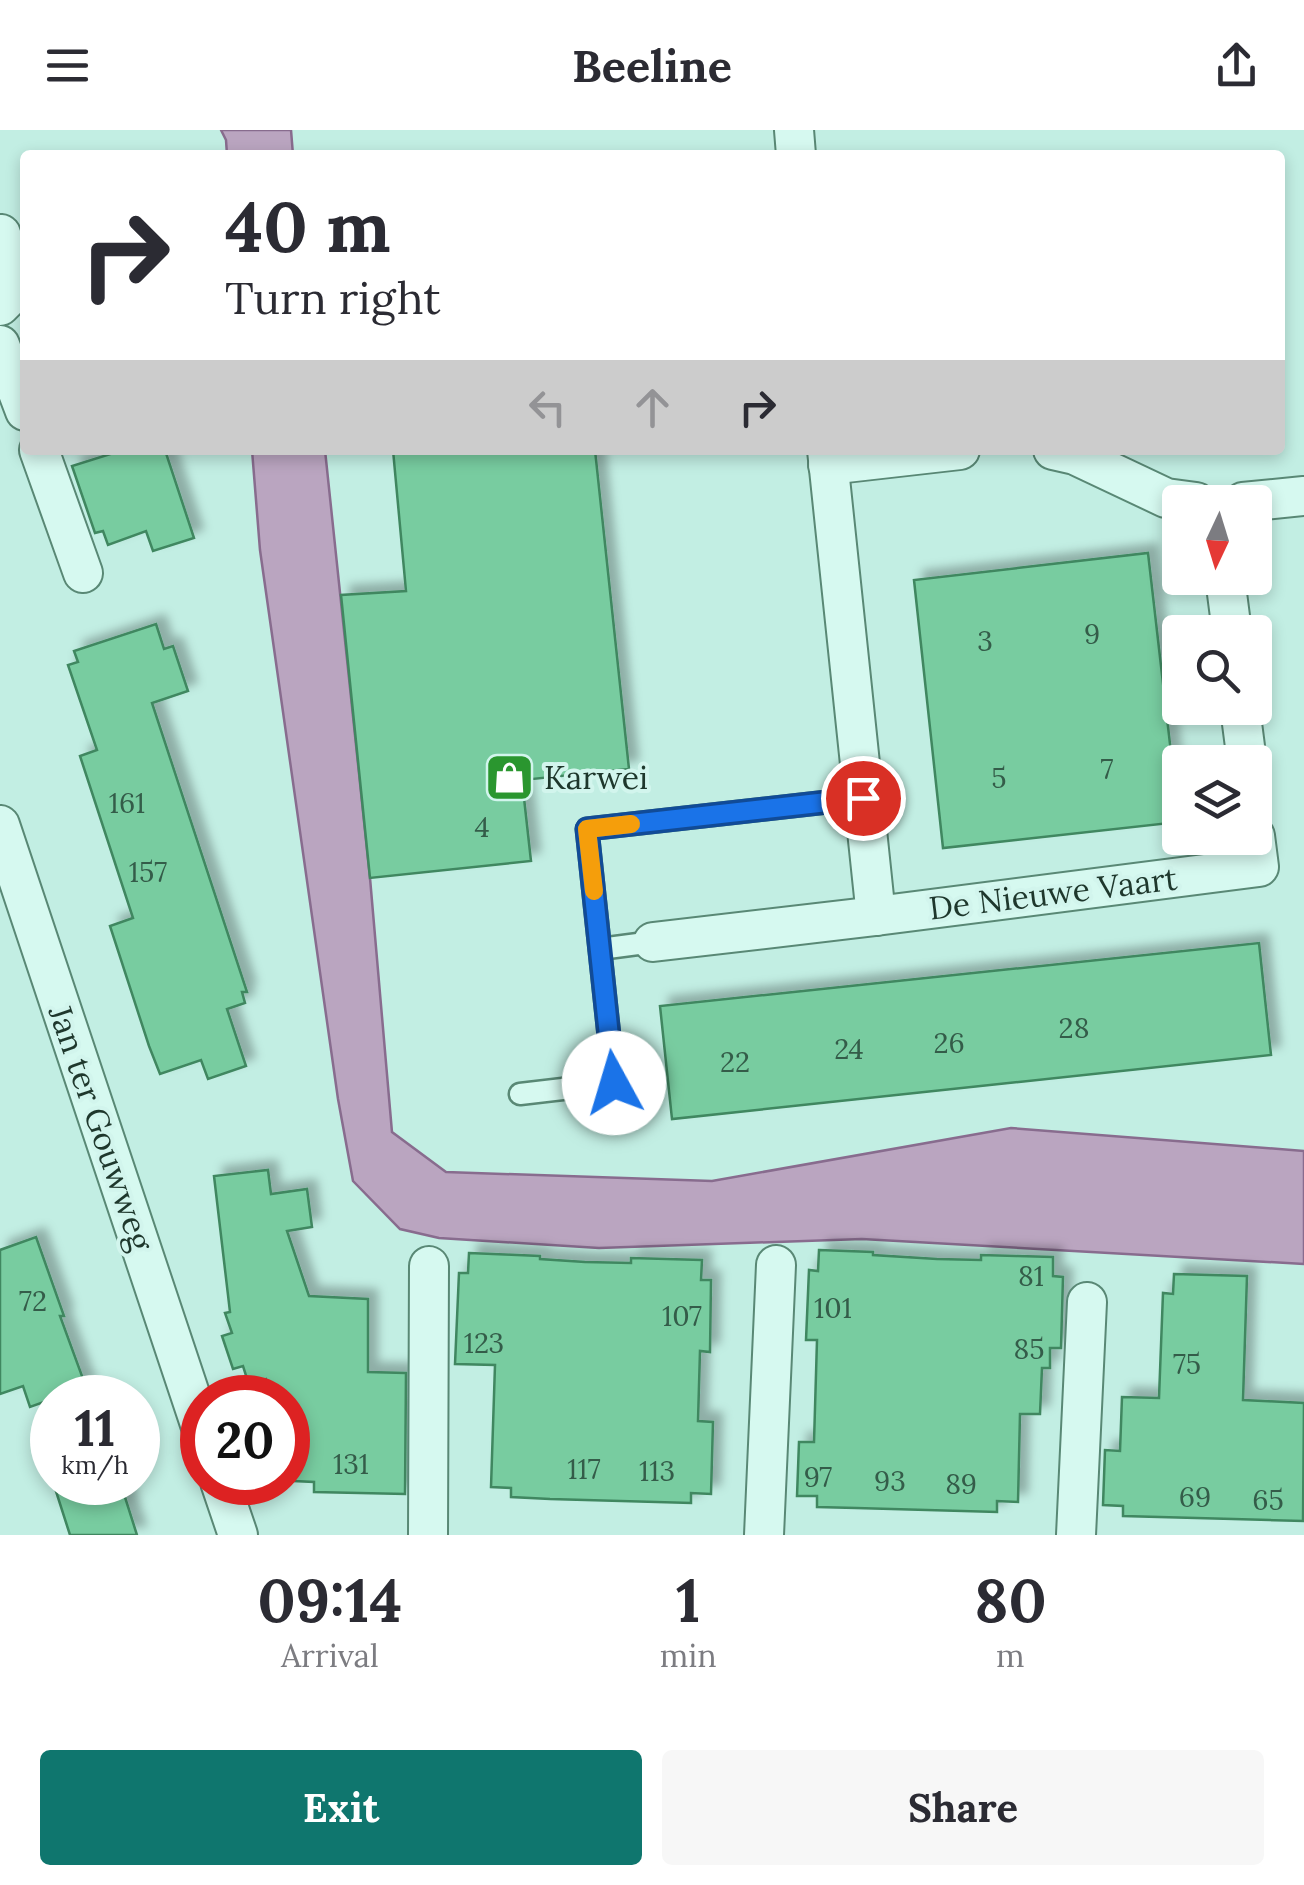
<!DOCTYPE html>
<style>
body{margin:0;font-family:Lora,serif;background:#f7f7f7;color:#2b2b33;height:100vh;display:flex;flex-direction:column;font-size:38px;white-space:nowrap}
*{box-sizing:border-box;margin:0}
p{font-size:32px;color:#7c7c81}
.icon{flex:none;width:55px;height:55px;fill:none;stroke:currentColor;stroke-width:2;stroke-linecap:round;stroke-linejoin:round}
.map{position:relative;height:1405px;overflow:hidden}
.panel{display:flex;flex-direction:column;background:#fff;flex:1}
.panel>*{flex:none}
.guide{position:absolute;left:20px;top:20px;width:1265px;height:305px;border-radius:10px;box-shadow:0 5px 15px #0003;background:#fff;color:#2b2b33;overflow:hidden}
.needle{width:65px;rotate:184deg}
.controls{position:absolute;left:1162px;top:355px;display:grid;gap:20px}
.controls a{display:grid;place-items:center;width:110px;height:110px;border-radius:10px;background:#fff;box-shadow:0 5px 15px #0003;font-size:50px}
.speed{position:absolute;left:30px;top:1245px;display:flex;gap:20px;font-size:50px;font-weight:700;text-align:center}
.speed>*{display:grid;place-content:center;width:130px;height:130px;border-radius:50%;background:#fff;box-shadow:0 5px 15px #0003;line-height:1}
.speed small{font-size:25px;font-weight:400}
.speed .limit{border:15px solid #d22;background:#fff;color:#111}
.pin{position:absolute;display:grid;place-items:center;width:85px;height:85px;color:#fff;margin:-42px;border:5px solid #fff;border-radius:50%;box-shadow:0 2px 10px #0007}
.me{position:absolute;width:110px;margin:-55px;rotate:354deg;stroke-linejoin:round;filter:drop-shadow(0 0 8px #0008)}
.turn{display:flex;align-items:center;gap:35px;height:210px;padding:0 40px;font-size:45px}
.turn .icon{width:130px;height:130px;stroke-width:2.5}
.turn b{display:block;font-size:70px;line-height:85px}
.lanes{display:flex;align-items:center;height:95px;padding:0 40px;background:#0003;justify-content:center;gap:50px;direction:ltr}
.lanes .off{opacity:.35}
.eta{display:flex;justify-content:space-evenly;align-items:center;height:170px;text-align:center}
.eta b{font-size:60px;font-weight:800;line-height:70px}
.button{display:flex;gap:20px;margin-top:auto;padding:20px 40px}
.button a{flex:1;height:115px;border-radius:10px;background:#0f766e;color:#fff;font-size:40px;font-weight:800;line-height:115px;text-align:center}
.button a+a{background:#f7f7f7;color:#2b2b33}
header{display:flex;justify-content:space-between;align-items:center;height:130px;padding:0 40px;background:#fff;font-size:45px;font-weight:800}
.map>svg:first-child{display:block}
.water{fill:#baa5c0;stroke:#886c8e;stroke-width:2.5}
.building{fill:#78cca0;stroke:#3f8760;stroke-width:2.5;filter:url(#shadow)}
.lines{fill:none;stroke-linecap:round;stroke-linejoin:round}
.lane-casing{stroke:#598875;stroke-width:25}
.street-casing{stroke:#598875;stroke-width:42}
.lane{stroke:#d6f9f0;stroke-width:20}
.street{stroke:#d6f9f0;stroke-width:38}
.route-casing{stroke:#114b97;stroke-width:25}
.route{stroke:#1a73e8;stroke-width:18}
.slow{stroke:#f59e0b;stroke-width:18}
.labels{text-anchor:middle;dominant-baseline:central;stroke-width:8;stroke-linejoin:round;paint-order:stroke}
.number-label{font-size:28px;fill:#345c49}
.poi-label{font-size:32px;fill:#1e372c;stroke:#d2f5ed;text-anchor:start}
.street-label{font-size:32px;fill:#1e372c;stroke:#d2f5ed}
</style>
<header><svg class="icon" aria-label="menu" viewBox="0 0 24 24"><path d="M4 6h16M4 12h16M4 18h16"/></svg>Beeline<svg class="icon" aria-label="share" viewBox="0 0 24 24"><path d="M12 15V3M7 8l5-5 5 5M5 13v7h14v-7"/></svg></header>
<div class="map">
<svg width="1304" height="1405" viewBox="0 0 1304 1405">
<defs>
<filter id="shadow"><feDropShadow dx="9" dy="-9" stdDeviation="5" flood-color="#0004"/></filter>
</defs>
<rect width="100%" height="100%" fill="#c2eee3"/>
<g class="water">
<polygon points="221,0 291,0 293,25 227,25 226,10"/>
<polygon points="252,320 325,320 370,748 392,1002 446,1042 712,1051 1011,998 1304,1021 1304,1134 862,1109 599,1118 439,1108 400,1099 353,1051 338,969 260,420"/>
</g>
<g class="building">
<polygon points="123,320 165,320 194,408 153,421 146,401 108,415 103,401 95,403 72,336"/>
<polygon points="393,320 595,320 629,639 522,650 531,731 370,748 341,465 406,461"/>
<polygon points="1148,423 1179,692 943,718 914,450"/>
<polygon points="156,494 164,519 173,516 188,561 152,573 247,862 242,862 245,873 227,879 246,936 208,949 201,930 160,944 149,916 110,796 133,788 80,626 97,620 68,535 78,532 74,521"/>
<polygon points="1259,813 1271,925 672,989 660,876"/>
<polygon points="268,1040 271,1064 307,1059 312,1097 287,1101 309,1166 368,1169 368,1242 406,1243 405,1364 314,1362 314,1352 294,1351 294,1334 288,1334 288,1268 272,1268 266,1249 249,1255 243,1236 233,1239 222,1206 232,1203 225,1183 230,1182 214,1046"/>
<polygon points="36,1107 64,1186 60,1186 86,1257 30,1277 23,1256 0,1264 0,1120"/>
<polygon points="819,1120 873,1122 873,1125 937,1129 981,1130 981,1125 1053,1127 1053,1146 1063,1147 1061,1218 1050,1218 1050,1238 1042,1238 1040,1284 1020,1284 1018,1372 997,1371 997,1382 856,1378 817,1377 817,1366 797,1366 799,1312 814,1312 817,1210 806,1210 809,1140 818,1141"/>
<polygon points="469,1123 540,1126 540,1129 585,1132 631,1133 631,1128 702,1130 701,1150 711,1150 710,1222 700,1221 698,1291 713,1292 711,1364 691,1363 691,1373 550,1369 511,1367 511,1358 491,1357 495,1235 455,1234 459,1143 468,1143"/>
<polygon points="1174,1144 1247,1146 1243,1270 1304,1273 1303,1391 1123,1386 1123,1376 1103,1375 1105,1320 1120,1321 1122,1267 1159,1268 1163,1163 1173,1164"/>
<polygon points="53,1352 116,1352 120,1365 124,1364 137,1405 70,1405"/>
</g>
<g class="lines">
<defs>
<g id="lane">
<polyline points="600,819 653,812"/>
<polyline points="520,964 614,953 587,699 863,668"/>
</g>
<g id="street">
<polyline points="794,0 796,25"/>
<polyline points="0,176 19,157 1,104"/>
<polyline points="0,215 25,281"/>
<polyline points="39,320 83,443"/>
<polyline points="827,320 876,786"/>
<polyline points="1053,320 1075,325 1166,368 1196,372"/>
<polyline points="828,335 960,320"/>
<polyline points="1243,372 1304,366"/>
<polyline points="1225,448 1232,502"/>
<polyline points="1240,578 1247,632"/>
<polyline points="0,695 202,1300"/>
<polyline points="653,812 876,786 1259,737 1255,706"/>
<polyline points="220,1352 238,1405"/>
<polyline points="428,1405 429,1136"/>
<polyline points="764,1405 776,1135"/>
<polyline points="1076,1405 1087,1172"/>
</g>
</defs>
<use href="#lane" class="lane-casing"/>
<use href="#street" class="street-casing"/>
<use href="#lane" class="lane"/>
<use href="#street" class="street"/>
</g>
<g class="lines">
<defs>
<polyline id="route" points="614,953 587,699 863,668"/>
</defs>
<use href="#route" class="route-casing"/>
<use href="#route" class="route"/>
<polyline class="slow" points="594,761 587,699 631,694"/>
</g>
<defs>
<symbol id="shop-square" viewBox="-11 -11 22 22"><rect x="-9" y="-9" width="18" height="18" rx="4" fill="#2a962f" stroke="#d2f5ed"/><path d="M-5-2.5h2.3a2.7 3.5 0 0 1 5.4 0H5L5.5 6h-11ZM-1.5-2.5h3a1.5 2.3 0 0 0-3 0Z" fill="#fff"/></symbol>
</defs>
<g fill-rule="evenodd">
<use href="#shop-square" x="482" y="620" width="55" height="55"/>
</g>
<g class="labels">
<g class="number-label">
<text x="1092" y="504">9</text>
<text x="985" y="511">3</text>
<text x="1107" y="639">7</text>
<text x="999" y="648">5</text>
<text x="127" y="673">161</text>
<text x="482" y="697">4</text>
<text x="148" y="742">157</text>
<text x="1074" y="898">28</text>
<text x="949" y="913">26</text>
<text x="849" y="919">24</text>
<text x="735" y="932">22</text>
<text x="1031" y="1146">81</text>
<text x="33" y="1171">72</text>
<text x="833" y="1178">101</text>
<text x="682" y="1186">107</text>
<text x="484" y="1213">123</text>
<text x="1029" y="1219">85</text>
<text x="1187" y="1234">75</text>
<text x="351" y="1334">131</text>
<text x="584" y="1339">117</text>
<text x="657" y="1341">113</text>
<text x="818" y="1347">97</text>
<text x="890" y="1351">93</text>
<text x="961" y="1354">89</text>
<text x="1195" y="1367">69</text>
<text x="1268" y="1370">65</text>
</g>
<g class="poi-label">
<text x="544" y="647">Karwei</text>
</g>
<g class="street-label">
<text transform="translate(1053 763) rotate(-7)">De Nieuwe Vaart</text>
<text transform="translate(101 998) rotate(71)">Jan ter Gouwweg</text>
</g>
</g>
</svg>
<div class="controls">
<a><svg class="needle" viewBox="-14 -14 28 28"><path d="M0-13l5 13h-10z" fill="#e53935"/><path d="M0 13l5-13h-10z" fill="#7c7c81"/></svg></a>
<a><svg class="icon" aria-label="search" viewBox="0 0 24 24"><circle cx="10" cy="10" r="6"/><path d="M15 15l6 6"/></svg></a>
<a><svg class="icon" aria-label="layers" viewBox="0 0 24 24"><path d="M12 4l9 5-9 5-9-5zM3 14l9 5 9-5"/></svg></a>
</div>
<div class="speed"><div>11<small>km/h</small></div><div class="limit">20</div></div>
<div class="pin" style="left:863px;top:668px;background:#d93025"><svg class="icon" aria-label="arrive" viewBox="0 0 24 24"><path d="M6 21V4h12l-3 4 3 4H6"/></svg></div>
<svg class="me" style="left:614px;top:953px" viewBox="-20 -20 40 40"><circle r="19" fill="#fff"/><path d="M0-13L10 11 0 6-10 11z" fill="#1a73e8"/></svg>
<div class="guide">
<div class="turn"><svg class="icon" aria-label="right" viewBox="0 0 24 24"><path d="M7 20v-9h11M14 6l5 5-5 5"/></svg><div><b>40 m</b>Turn right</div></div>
<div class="lanes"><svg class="icon off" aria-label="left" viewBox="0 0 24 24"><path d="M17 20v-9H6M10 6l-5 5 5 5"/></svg><svg class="icon off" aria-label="ahead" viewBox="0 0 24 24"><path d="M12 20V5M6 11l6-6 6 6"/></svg><svg class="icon" aria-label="right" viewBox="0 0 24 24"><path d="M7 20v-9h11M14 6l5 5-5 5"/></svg></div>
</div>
</div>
<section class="panel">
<div class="eta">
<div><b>09:14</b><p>Arrival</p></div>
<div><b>1</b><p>min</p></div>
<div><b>80</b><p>m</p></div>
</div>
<div class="button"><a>Exit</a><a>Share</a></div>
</section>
